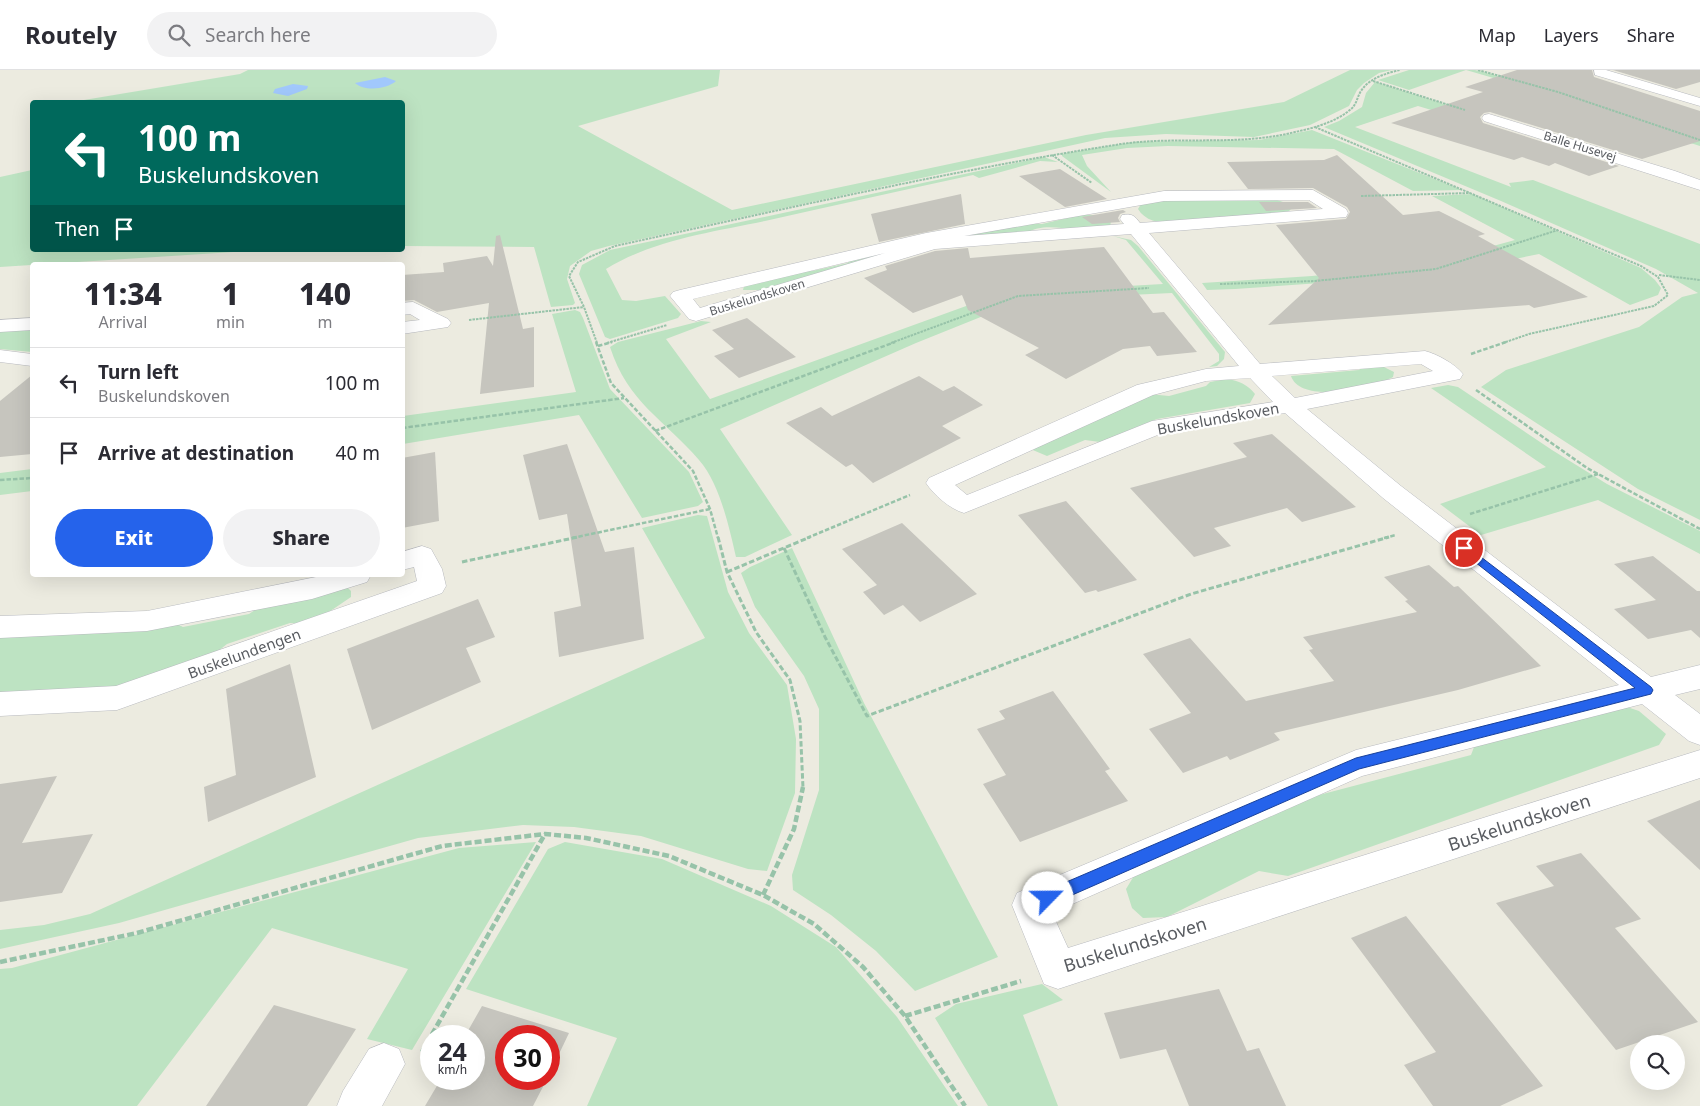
<!DOCTYPE html>
<style>
body{margin:0;font-family:"Noto Sans",sans-serif;background:#f2f2f3;color:#2b2b33;height:100vh;display:flex;flex-direction:column;font-size:19px;white-space:nowrap}
*{box-sizing:border-box;margin:0}
p{font-size:16px;color:#7c7c81}
.icon{flex:none;width:28px;height:28px;fill:none;stroke:currentColor;stroke-width:2;stroke-linecap:round;stroke-linejoin:round}
.map{position:relative;flex:1;overflow:hidden}
.drawer{position:absolute;left:30px;top:192px;width:375px;height:315px;display:flex;flex-direction:column;background:#fff;border-radius:5px;box-shadow:0 5px 20px #0002}
.drawer>*{flex:none}
.guide{position:absolute;left:30px;top:30px;width:375px;height:152px;border-radius:5px;box-shadow:0 5px 20px #0002;background:#00695c;color:#fff;overflow:hidden}
.fabs{position:absolute;left:1630px;top:965px;display:grid;gap:10px}
.fabs a{display:grid;place-items:center;width:55px;height:55px;border-radius:50%;background:#fff;box-shadow:0 5px 20px #0002;font-size:25px}
.speed{position:absolute;left:420px;top:955px;display:flex;gap:10px;font-size:25px;font-weight:700;text-align:center}
.speed>*{display:grid;place-content:center;width:65px;height:65px;border-radius:50%;background:#fff;box-shadow:0 5px 20px #0002;line-height:1}
.speed small{font-size:12px;font-weight:400}
.speed .limit{border:8px solid #d22;background:#fff;color:#111}
.pin{position:absolute;display:grid;place-items:center;width:42px;height:42px;color:#fff;margin:-21px;border:2px solid #fff;border-radius:50%;box-shadow:0 1px 5px #0007}
.me{position:absolute;width:55px;margin:-28px;rotate:67deg;stroke-linejoin:round;filter:drop-shadow(0 0 4px #0008)}
.turn{display:flex;align-items:center;gap:18px;height:105px;padding:0 25px;font-size:22px}
.turn .icon{width:65px;height:65px;stroke-width:2.5}
.turn b{display:block;font-size:35px;line-height:42px}
.then{display:flex;align-items:center;height:48px;padding:0 25px;background:#0003;gap:10px;font-size:19px}
.eta{display:flex;justify-content:space-evenly;align-items:center;height:85px;text-align:center}
.eta b{font-size:30px;font-weight:800;line-height:35px}
.button{display:flex;gap:10px;margin-top:auto;padding:10px 25px}
.button a{flex:1;height:58px;border-radius:30px;background:#2563eb;color:#fff;font-size:20px;font-weight:800;line-height:58px;text-align:center}
.button a+a{background:#f2f2f3;color:#2b2b33}
ul{padding:0;list-style:none}
li{display:flex;align-items:center;gap:15px;height:70px;padding:0 25px;border-top:1px solid #e1e1e2}
li div{flex:1}
li b{display:block;font-size:19px}
li em{font-style:normal}
header{display:flex;align-items:center;gap:30px;box-sizing:border-box;height:70px;padding:0 25px;background:#fff;border-bottom:1px solid #e1e1e2}
header strong{font-size:24px}
nav{display:flex;gap:28px;margin-inline-start:auto;font-size:18px}
.search{width:350px;height:45px;background:#f2f2f3;display:flex;align-items:center;gap:12px;box-sizing:border-box;padding:0 18px;border-radius:28px;color:#7c7c81;font-size:19px}
.map>svg:first-child{display:block}
.green{fill:#bde3c2}
.water{fill:#a1c8fc}
.building{fill:#c6c5be}
.lines{fill:none;stroke-linecap:round;stroke-linejoin:round}
.street-casing{stroke:#b8babf;stroke-width:1}
.path-far3{stroke:#97c3a9;stroke-width:2;stroke-dasharray:2.5 1;stroke-linecap:butt}
.path-far2{stroke:#97c3a9;stroke-width:2.5;stroke-dasharray:4.5 2;stroke-linecap:butt}
.path-far1{stroke:#97c3a9;stroke-width:3;stroke-dasharray:5.5 2.5;stroke-linecap:butt}
.path{stroke:#97c3a9;stroke-width:4.5;stroke-dasharray:7 3;stroke-linecap:butt}
.street{fill:#fff;fill-rule:evenodd}
.route{fill:#2563eb;stroke:#184099}
.labels{text-anchor:middle;dominant-baseline:central;stroke-width:4.5;stroke-linejoin:round;paint-order:stroke}
.far-street-label{font-size:12px;fill:#595c61;stroke:#fff}
.street-label{font-size:15px;fill:#595c61;stroke:#fff}
.near-street-label{font-size:18px;fill:#595c61;stroke:#fff}
</style>
<header>
<strong>Routely</strong>
<div class="search"><svg class="icon" aria-label="search" viewBox="0 0 24 24"><circle cx="10" cy="10" r="6"/><path d="M15 15l6 6"/></svg>Search here</div>
<nav><a>Map</a><a>Layers</a><a>Share</a></nav>
</header>
<div class="map">
<svg width="1700" height="1036" viewBox="0 0 1700 1036">
<rect width="100%" height="100%" fill="#ecebe0"/>
<g class="green">
<polygon points="248,0 720,0 718,16 578,56 732,140 1086,65 1284,32 1350,0 1392,0 1379,3 1364,13 1357,20 1349,36 1310,55 1254,67 1166,64 1105,68 609,176 591,181 570,196 567,209 575,233 573,235 551,237 534,177 403,176 402,32 72,32 240,4"/>
<polygon points="1409,0 1475,0 1540,17 1700,71 1700,76 1621,51 1545,23 1466,0 1409,20 1378,10"/>
<polygon points="1375,12 1481,46 1468,51 1418,36 1355,57 1511,117 1509,113 1533,110 1700,174 1700,450 1638,419 1481,317 1506,300 1639,257 1682,227 1698,223 1656,199 1501,131 1324,57 1339,51 1362,37 1366,23"/>
<polygon points="1312,60 1462,120 1413,121 1334,79 1168,76 1127,78 1082,85 1087,96 1111,122 1062,86 1062,84 1134,72 1259,70"/>
<path d="M1044 87 1058 92 1040 91 979 108 973 105C904 120 835 135 765 151 712 162 653 170 606 199L622 230 636 231 665 226 681 244 678 248 610 269 605 267 579 204 582 195 610 180Z"/>
<polygon points="32,100 32,180 265,180 0,197 0,107"/>
<polygon points="1472,124 1641,198 1655,210 1661,218 1658,225 1630,235 1539,184 1436,205 1235,219 1207,220 1202,213 1312,206 1424,195 1515,170 1432,126"/>
<path d="M1274 129 1289 134 1291 139 1286 144 1215 147 1211 150C1190 152 1151 161 1138 139L1141 134 1155 130Z"/>
<path d="M1080 145H1101L1111 151 1110 157C1099 158 1089 159 1078 159 1062 159 1041 153 1027 163L956 167 1030 153 1042 154Z"/>
<path d="M1113 166 1131 170 1138 176 1225 282 1224 289 1217 296 1209 297 1219 291V284L1172 223 1023 230 916 273 720 359 792 465 745 487H736C729 457 720 414 699 390 664 349 628 333 610 277L618 272 701 251 711 252 666 269 710 329 1002 223 1163 214 1126 170Z"/>
<polygon points="895,181 762,220 743,220 744,216 798,199 812,201 848,193 849,188"/>
<polygon points="575,240 580,242 583,248 610,319 689,402 703,432 698,436 642,448 579,345 403,374 403,346 576,322 552,244"/>
<polygon points="32,256 32,282 0,279 0,258"/>
<path d="M1364 295 1384 297 1394 302 1393 307C1373 318 1301 335 1291 306L1359 300Z"/>
<path d="M1227 309C1239 311 1247 314 1255 324L1250 333 1157 349 1100 372 1085 370 1047 386 1028 378 1149 324 1169 326 1206 316 1210 312Z"/>
<polygon points="1448,315 1458,317 1552,380 1607,414 1700,461 1700,484 1598,430 1481,465 1440,434 1546,397 1431,318"/>
<polygon points="32,399 32,421 0,425 0,403"/>
<polygon points="698,445 707,446 728,522 749,563 787,615 796,669 795,723 767,801 748,799 641,766 574,757 523,755 418,768 119,853 0,879 0,860 44,855 90,844 705,568 642,458"/>
<polygon points="792,478 864,633 998,887 915,921 876,881 831,845 793,820 792,805 819,720 819,639 804,606 755,537 741,503 750,497"/>
<polygon points="347,517 351,521 351,527 323,546 304,554 290,553 227,574 207,590 127,616 0,624 0,561 173,552 183,557 249,544 264,534"/>
<polygon points="1621,635 1639,641 1666,664 1659,675 1288,806 1259,801 1167,847 1143,848 1132,838 1126,819 1137,801 1304,729 1471,685 1476,672"/>
<polygon points="536,772 412,980 367,969 408,899 272,858 137,1036 0,1036 0,899 12,898 459,778"/>
<polygon points="565,772 662,789 771,836 836,877 897,947 958,1036 587,1036 617,968 466,919 548,779"/>
<polygon points="1042,914 1063,930 1023,945 1058,1036 988,1036 935,948 956,934"/>
</g>
<g class="water">
<path d="M385 7 396 11C387 19 365 22 355 13Z"/>
<polygon points="293,14 308,16 307,19 288,26 273,23 275,19"/>
</g>
<g class="building">
<polygon points="1517,0 1592,0 1594,7 1700,41 1700,71 1642,89 1490,42 1484,43 1480,47 1483,53 1619,96 1589,106 1555,93 1549,96 1522,87 1514,90 1391,53 1483,22 1465,17"/>
<polygon points="1613,0 1700,0 1700,12 1676,19"/>
<polygon points="1337,85 1403,145 1439,141 1485,164 1478,166 1588,227 1534,238 1529,235 1268,255 1319,208 1276,155 1346,149 1350,142 1347,137 1313,118 1248,119 1227,92 1324,90"/>
<polygon points="1060,99 1107,129 1065,137 1019,106"/>
<polygon points="961,124 965,154 879,172 871,144"/>
<polygon points="1259,132 1308,132 1317,138 1266,141"/>
<polygon points="1123,140 1126,142 1120,144 1118,148 1120,152 1092,154 1082,147"/>
<polygon points="500,165 523,259 534,257 534,317 480,324 489,233 437,242 414,230 402,231 402,205 444,202 443,193 487,186 493,196 496,166"/>
<polygon points="1104,177 1153,243 1164,242 1197,282 1157,286 1150,276 1123,279 1066,309 1025,285 1039,278 968,240 962,225 913,243 864,208 887,200 885,196 935,181 968,178 970,188"/>
<polygon points="747,248 796,287 739,308 714,286 734,279 712,260"/>
<polygon points="32,305 32,384 0,387 0,331"/>
<polygon points="919,306 943,321 954,316 983,335 942,356 961,368 873,413 852,394 846,397 786,353 821,337 832,346"/>
<polygon points="1272,364 1356,437 1302,452 1287,438 1214,458 1231,476 1194,487 1130,418 1247,387 1233,373"/>
<polygon points="567,374 605,482 634,477 644,569 559,587 554,542 581,536 567,444 539,450 523,385"/>
<polygon points="435,382 439,451 402,458 402,388"/>
<polygon points="1066,431 1137,510 1098,522 1096,520 1085,523 1018,445"/>
<polygon points="902,453 977,524 920,552 903,535 884,545 863,522 877,515 842,479"/>
<polygon points="1653,486 1697,521 1700,521 1700,568 1691,560 1648,569 1614,539 1656,530 1614,494"/>
<polygon points="1429,495 1454,517 1458,516 1541,596 1458,620 1274,663 1280,670 1230,690 1227,686 1183,703 1149,659 1191,643 1143,584 1190,568 1246,631 1334,611 1309,580 1313,579 1303,567 1417,542 1405,531 1408,530 1384,507"/>
<polygon points="478,529 495,567 466,578 481,612 372,660 347,579"/>
<polygon points="290,594 316,707 208,752 204,717 236,705 226,619"/>
<polygon points="1053,621 1110,699 1105,701 1128,731 1020,772 983,714 1006,705 977,659 1005,649 999,641"/>
<polygon points="57,706 22,773 93,764 62,823 0,832 0,714"/>
<polygon points="1700,730 1700,800 1647,751"/>
<polygon points="1581,783 1641,849 1615,858 1698,952 1616,980 1496,833 1554,816 1536,796"/>
<polygon points="1406,846 1543,1016 1500,1036 1433,1036 1404,995 1436,982 1351,868"/>
<polygon points="1219,919 1247,981 1259,978 1286,1036 1189,1036 1166,979 1120,989 1104,943"/>
<polygon points="274,935 356,959 307,1036 206,1036"/>
<polygon points="482,936 569,963 549,1005 549,966 506,966 506,1009 547,1009 533,1036 425,1036 441,1009 474,1009 474,966 465,966"/>
</g>
<g class="lines">
<defs>
<g id="street">
<polygon points="1594,0 1606,0 1700,28 1700,36 1595,5"/>
<polygon points="1489,44 1675,101 1700,110 1700,120 1484,51 1482,48 1484,45"/>
<path d="M1313 120 1346 139 1348 143 1346 147 1149 163 1260 294 1425 281C1437 284 1455 294 1463 304L1460 309 1307 339 1401 416 1651 607 1700 595V619L1675 625 1700 644V675L1689 671 1642 634 1362 706 1052 843 1068 878 1700 680V708L1058 919 1044 914 1012 835 1017 823 1356 680 1619 615 1383 428 1285 343 1165 362 964 443C950 439 934 425 926 413L929 408 1137 315 1206 299 1239 296 1131 164 935 179 696 251 689 249 670 226 673 222 680 220 926 163 1164 121ZM1309 130 1323 139 1140 153C1135 146 1132 143 1122 145L1120 149 1124 154 964 166 1164 131ZM885 183 700 238 693 229ZM1421 294 1433 301 1295 328 1272 306ZM1250 308 1273 332 1152 351 967 425 955 415 1153 325 1206 311Z"/>
<polygon points="413,232 448,249 451,253 448,257 402,264 402,252 420,250 410,244 402,245 402,233"/>
<polygon points="32,248 32,260 0,262 0,250"/>
<polygon points="0,280 32,284 32,296 0,292"/>
<polygon points="422,476 431,479 442,499 446,516 442,523 117,640 0,646 0,622 116,616 417,511 414,497 402,500 402,482"/>
<polygon points="326,505 371,505 367,512 312,529 147,561 0,568 0,546 147,541"/>
<polygon points="384,973 399,979 405,994 382,1036 337,1036 343,1021 369,979"/>
</g>
</defs>
<use href="#street" class="street-casing"/>
<g class="path-far3">
<polyline points="1478,0 1558,22 1700,70"/>
<polyline points="1373,11 1465,40"/>
<polyline points="1315,57 1641,196 1658,207 1668,225 1654,236 1529,264 1503,273"/>
<polyline points="1052,85 1092,113"/>
<polyline points="1361,126 1470,123"/>
<polyline points="1659,205 1700,210"/>
<polyline points="1220,214 1315,211 1436,199 1558,160"/>
<polyline points="469,250 584,237"/>
<path d="M597 273 584 237 569 206 578 192 615 176C781 140 947 101 1115 75 1174 65 1236 77 1295 62 1314 58 1336 52 1351 39 1357 34 1357 27 1361 21 1369 8 1387 3 1400 0"/>
<polyline points="607,273 667,255"/>
<polyline points="891,273 1018,226 1149,218"/>
</g>
<g class="path-far2">
<polyline points="596,272 611,313 693,401 710,439 718,468"/>
<polyline points="598,276 612,272"/>
<polyline points="1471,284 1506,272"/>
<polyline points="1476,320 1587,398 1700,459"/>
<polyline points="402,358 624,328"/>
<polyline points="655,361 895,272"/>
<polyline points="0,410 32,408"/>
<polyline points="1470,444 1598,404"/>
<polyline points="572,468 710,439"/>
<polyline points="807,468 910,425"/>
<polyline points="1384,468 1396,465"/>
</g>
<g class="path-far1">
<polyline points="718,467 727,502 756,562 790,610 800,651 803,718"/>
<polyline points="784,478 825,567 867,646 1191,524 1389,467"/>
<polyline points="462,492 578,467"/>
<polyline points="727,502 810,467"/>
</g>
<g class="path">
<polyline points="763,825 794,759 803,717"/>
<polyline points="0,892 137,863 442,776 545,764 586,768 669,786 763,825 814,854 863,897 905,946 965,1036"/>
<polyline points="905,946 1021,911"/>
<polyline points="422,982 545,764"/>
</g>
<use href="#street" class="street"/>
</g>
<polygon class="route" points="1464,474 1651,617 1653,620 1651,624 1359,699 1054,833 1048,835 1043,833 1041,828 1043,822 1356,688 1635,618 1461,481 1459,478"/>
<g class="labels">
<g class="far-street-label">
<text transform="translate(1580 76) rotate(17)">Balle Husevej</text>
<text transform="translate(757 227) rotate(-17)">Buskelundskoven</text>
</g>
<g class="street-label">
<text transform="translate(1218 348) rotate(-10)">Buskelundskoven</text>
<text transform="translate(244 583) rotate(-20)">Buskelundengen</text>
</g>
<g class="near-street-label">
<text transform="translate(1519 752) rotate(-18)">Buskelundskoven</text>
<text transform="translate(1135 874) rotate(-17)">Buskelundskoven</text>
</g>
</g>
</svg>
<div class="fabs">
<a><svg class="icon" aria-label="search" viewBox="0 0 24 24"><circle cx="10" cy="10" r="6"/><path d="M15 15l6 6"/></svg></a>
</div>
<div class="speed"><div>24<small>km/h</small></div><div class="limit">30</div></div>
<div class="pin" style="left:1464px;top:478px;background:#d93025"><svg class="icon" aria-label="arrive" viewBox="0 0 24 24"><path d="M6 21V4h12l-3 4 3 4H6"/></svg></div>
<svg class="me" style="left:1048px;top:828px" viewBox="-20 -20 40 40"><circle r="19" fill="#fff"/><path d="M0-13L10 11 0 6-10 11z" fill="#2563eb"/></svg>
<div class="guide">
<div class="turn"><svg class="icon" aria-label="left" viewBox="0 0 24 24"><path d="M17 20v-9H6M10 6l-5 5 5 5"/></svg><div><b>100 m</b>Buskelundskoven</div></div>
<div class="then">Then<svg class="icon" aria-label="arrive" viewBox="0 0 24 24"><path d="M6 21V4h12l-3 4 3 4H6"/></svg></div>
</div>
<section class="drawer">
<div class="eta">
<div><b>11:34</b><p>Arrival</p></div>
<div><b>1</b><p>min</p></div>
<div><b>140</b><p>m</p></div>
</div>
<ul>
<li><svg class="icon" aria-label="left" viewBox="0 0 24 24"><path d="M17 20v-9H6M10 6l-5 5 5 5"/></svg><div><b>Turn left</b><p>Buskelundskoven</p></div><em>100 m</em></li>
<li><svg class="icon" aria-label="arrive" viewBox="0 0 24 24"><path d="M6 21V4h12l-3 4 3 4H6"/></svg><div><b>Arrive at destination</b></div><em>40 m</em></li>
</ul>
<div class="button"><a>Exit</a><a>Share</a></div>
</section>
</div>
